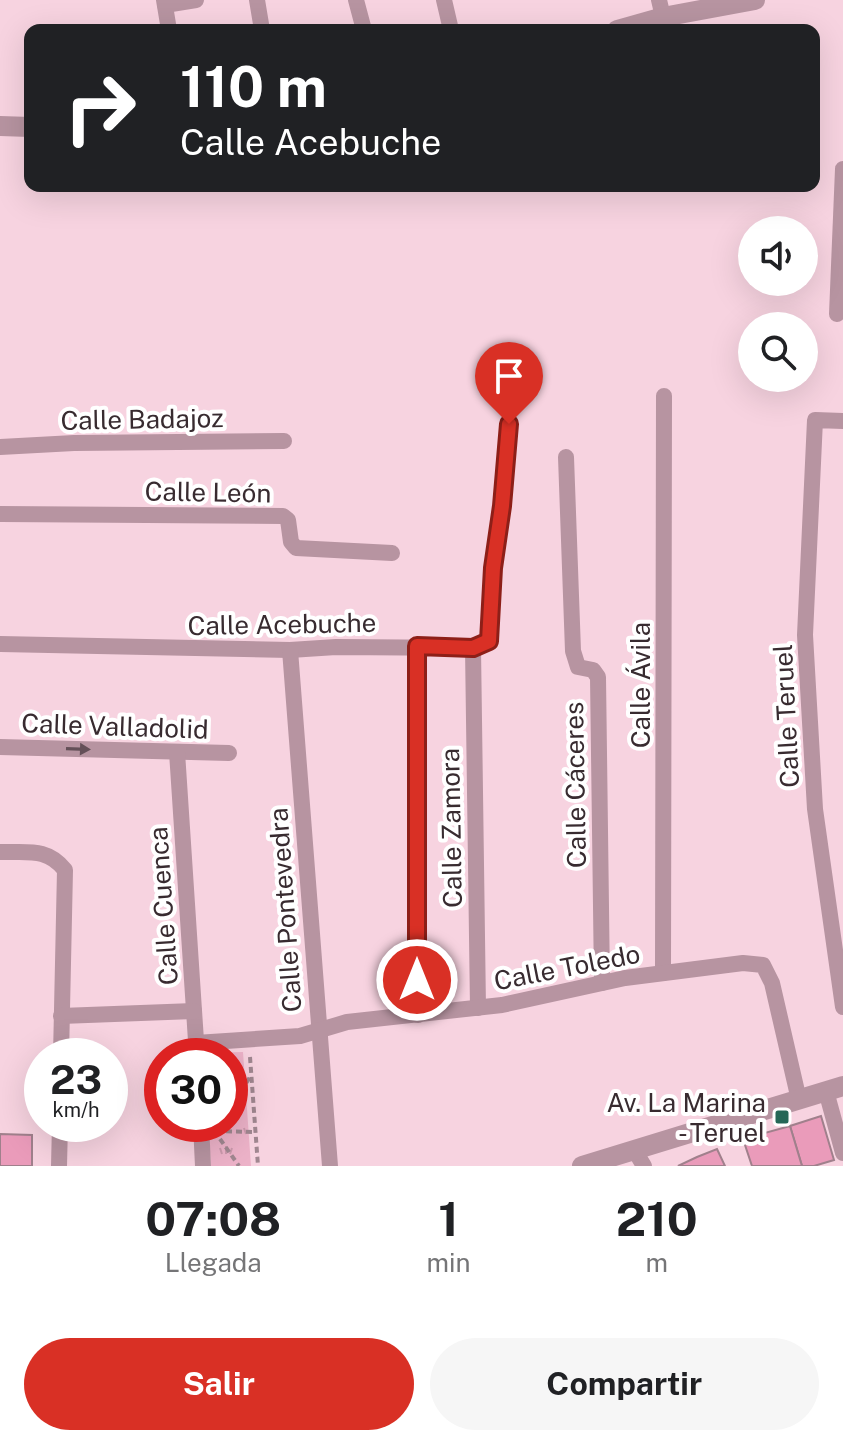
<!DOCTYPE html>
<html lang="es">
<meta charset="utf-8">
<style>
body{margin:0;font-family:"Public Sans",sans-serif;background:#f6f6f6;color:#202124;height:100vh;display:flex;flex-direction:column;font-size:30px;white-space:nowrap}
*{box-sizing:border-box;margin:0}
p{font-size:26px;color:#757577}
.icon{flex:none;width:44px;height:44px;fill:none;stroke:currentColor;stroke-width:2;stroke-linecap:round;stroke-linejoin:round}
.map{position:relative;height:1166px;overflow:hidden}
.drawer{display:flex;flex-direction:column;background:#fff;flex:1}
.drawer>*{flex:none}
.banner{position:absolute;left:24px;top:24px;width:796px;height:168px;border-radius:16px;box-shadow:0 8px 32px #0002;background:#202124;color:#fff;overflow:hidden}
.buttons{position:absolute;left:738px;top:216px;display:grid;gap:16px}
.buttons a{display:grid;place-items:center;width:80px;height:80px;border-radius:50%;background:#fff;box-shadow:0 8px 32px #0002;font-size:40px}
.speed{position:absolute;left:24px;top:1038px;display:flex;gap:16px;font-size:40px;font-weight:700;text-align:center}
.speed>*{display:grid;place-content:center;width:104px;height:104px;border-radius:50%;background:#fff;box-shadow:0 8px 32px #0002;line-height:1}
.speed small{font-size:20px;font-weight:400}
.speed .limit{border:12px solid #d22;background:#fff;color:#111}
.pin{position:absolute;display:grid;place-items:center;width:68px;height:68px;color:#fff;margin:-82px -34px;border-radius:50% 50% 50% 0;rotate:-45deg;box-shadow:0 0 8px #0007}
.pin .icon{rotate:45deg}
.me{position:absolute;width:88px;margin:-44px;rotate:0deg;stroke-linejoin:round;filter:drop-shadow(0 0 6px #0008)}
.turn{display:flex;align-items:center;gap:28px;height:168px;padding:0 24px;font-size:36px}
.turn .icon{width:104px;height:104px;stroke-width:2.5}
.turn b{display:block;font-size:56px;line-height:68px}
.eta{display:flex;justify-content:space-evenly;align-items:center;height:136px;text-align:center}
.eta b{font-size:48px;font-weight:700;line-height:56px}
.button{display:flex;gap:16px;margin-top:auto;padding:16px 24px}
.button a{flex:1;height:92px;border-radius:48px;background:#d93025;color:#fff;font-size:32px;font-weight:700;line-height:92px;text-align:center}
.button a+a{background:#f6f6f6;color:#202124}
.map>svg:first-child{display:block}
.park{fill:url(#park-tufts)}
.building{fill:#ea9bba;stroke:#a0808c;stroke-width:2}
.lines{fill:none;stroke-linecap:round;stroke-linejoin:round}
.path{stroke:#a08790;stroke-width:4;stroke-dasharray:6 4;stroke-linecap:butt}
.minor{stroke:#b794a1;stroke-width:16}
.tertiary{stroke:#b794a1;stroke-width:20}
.oneway{fill:#645058}
.route-casing{stroke:#8d1f18;stroke-width:20}
.route{stroke:#d93025;stroke-width:14}
.poi-dot{fill:#256757;stroke:#fff;stroke-width:3}
.labels{text-anchor:middle;dominant-baseline:central;stroke-width:8;stroke-linejoin:round;paint-order:stroke}
.street-label{font-size:26px;fill:#382b30;stroke:#fff}
.poi-label{font-size:26px;fill:#382b30;stroke:#fff;text-anchor:end}
</style>
<div class="map">
<svg width="843" height="1166" viewBox="0 0 843 1166">
<defs>
<pattern id="park-tufts" width="24" height="20" patternUnits="userSpaceOnUse" patternTransform="scale(2)"><rect width="24" height="20" fill="#ecb2c8"/><path d="M3 7l-1-3M5 7V3M7 7l1-3M15 17l-1-3M17 17v-4M19 17l1-3" fill="none" stroke="#cb99ac"/></pattern>
</defs>
<rect width="100%" height="100%" fill="#f7d3e0"/>
<polygon class="park" points="243,1052 251,1166 211,1166 208,1124 230,1124 230,1056 203,1056 203,1053"/>
<g class="building">
<polygon points="821,1116 834,1160 814,1166 802,1166 790,1126"/>
<polygon points="790,1126 802,1166 752,1166 743,1139"/>
<polygon points="0,1134 32,1135 32,1166 0,1166"/>
<polygon points="717,1149 725,1166 678,1166 697,1157"/>
</g>
<g class="lines">
<g class="path">
<polyline points="250,1057 258,1166"/>
<polyline points="230,1108 250,1077"/>
<polyline points="216,1131 253,1132"/>
<polyline points="220,1139 239,1166"/>
</g>
<g class="minor">
<polyline points="164,0 169,30"/>
<polyline points="257,0 262,30"/>
<polyline points="356,0 364,30"/>
<polyline points="444,0 451,30"/>
<polyline points="659,0 663,17"/>
<polyline points="165,5 196,0"/>
<polyline points="837,314 843,169"/>
<polyline points="843,421 815,420 805,635 815,809 843,1007"/>
<polyline points="0,447 74,443 284,441"/>
<polyline points="566,457 573,651 578,667 593,670 598,677 602,983"/>
<polyline points="0,514 283,516 288,520 291,542 296,548 392,553"/>
<polyline points="0,644 290,650 336,647 473,648 489,641 493,568 502,506 509,424"/>
<polyline points="417,646 418,1015"/>
<polyline points="473,648 478,1008"/>
<polyline points="290,650 330,1166"/>
<polyline points="0,747 229,753"/>
<polyline points="177,752 197,1056"/>
<path d="M0 852C27 853 47 847 65 870L61 1056"/>
<polyline points="663,973 664,396"/>
<polyline points="61,1016 194,1011"/>
<polyline points="196,1043 300,1036 347,1022 502,1005 625,978 743,963 763,965 772,983 799,1100"/>
<polyline points="826,1091 843,1153"/>
<polyline points="201,1124 203,1166"/>
<polyline points="635,1151 644,1166"/>
<polyline points="59,1166 60,1124"/>
</g>
<g class="tertiary">
<polyline points="617,30 663,17 755,0"/>
<polyline points="0,126 30,127"/>
<polyline points="582,1166 843,1086"/>
</g>
</g>
<defs><path id="oneway-solid" d="M-6-.8H1V-3.2L6.5 0L1 3.2V.8H-6Z" transform="scale(2)"/></defs>
<use class="oneway" href="#oneway-solid" transform="translate(78 749) rotate(2)"/>
<g class="lines">
<defs>
<polyline id="route" points="417,980 417,646 473,648 489,641 493,568 502,506 509,424"/>
</defs>
<use href="#route" class="route-casing"/>
<use href="#route" class="route"/>
</g>
<rect class="poi-dot" x="774" y="1109" width="16" height="16" rx="4"/>
<g class="labels">
<g class="street-label">
<text transform="translate(142 419) rotate(-1)">Calle Badajoz</text>
<text transform="translate(208 492) rotate(1)">Calle León</text>
<text transform="translate(282 624) rotate(-1)">Calle Acebuche</text>
<text transform="translate(640 685) rotate(-90)">Calle Ávila</text>
<text transform="translate(786 716) rotate(-93)">Calle Teruel</text>
<text transform="translate(115 726) rotate(2)">Calle Valladolid</text>
<text transform="translate(575 785) rotate(-91)">Calle Cáceres</text>
<text transform="translate(451 828) rotate(-91)">Calle Zamora</text>
<text transform="translate(163 906) rotate(-94)">Calle Cuenca</text>
<text transform="translate(285 910) rotate(-94)">Calle Pontevedra</text>
<text transform="translate(567 967) rotate(-11)">Calle Toledo</text>
</g>
<g class="poi-label">
<text x="766" y="1102">Av. La Marina<tspan x="766" dy="30">- Teruel</tspan></text>
</g>
</g>
</svg>
<div class="buttons">
<a><svg class="icon" aria-label="sound" viewBox="0 0 24 24"><path d="M4 9h4l5-4v14l-5-4H4zM17 9q2 3 0 6"/></svg></a>
<a><svg class="icon" aria-label="search" viewBox="0 0 24 24"><circle cx="10" cy="10" r="6"/><path d="M15 15l6 6"/></svg></a>
</div>
<div class="speed"><div>23<small>km/h</small></div><div class="limit">30</div></div>
<div class="pin" style="left:509px;top:424px;background:#d93025"><svg class="icon" aria-label="arrive" viewBox="0 0 24 24"><path d="M6 21V4h12l-3 4 3 4H6"/></svg></div>
<svg class="me" style="left:417px;top:980px" viewBox="-20 -20 40 40"><circle r="17" fill="#d93025" stroke="#fff" stroke-width="3"/><path d="M0-11L8 9 0 5-8 9z" fill="#fff"/></svg>
<div class="banner">
<div class="turn"><svg class="icon" aria-label="right" viewBox="0 0 24 24"><path d="M7 20v-9h11M14 6l5 5-5 5"/></svg><div><b>110 m</b>Calle Acebuche</div></div>
</div>
</div>
<section class="drawer">
<div class="eta">
<div><b>07:08</b><p>Llegada</p></div>
<div><b>1</b><p>min</p></div>
<div><b>210</b><p>m</p></div>
</div>
<div class="button"><a>Salir</a><a>Compartir</a></div>
</section>
